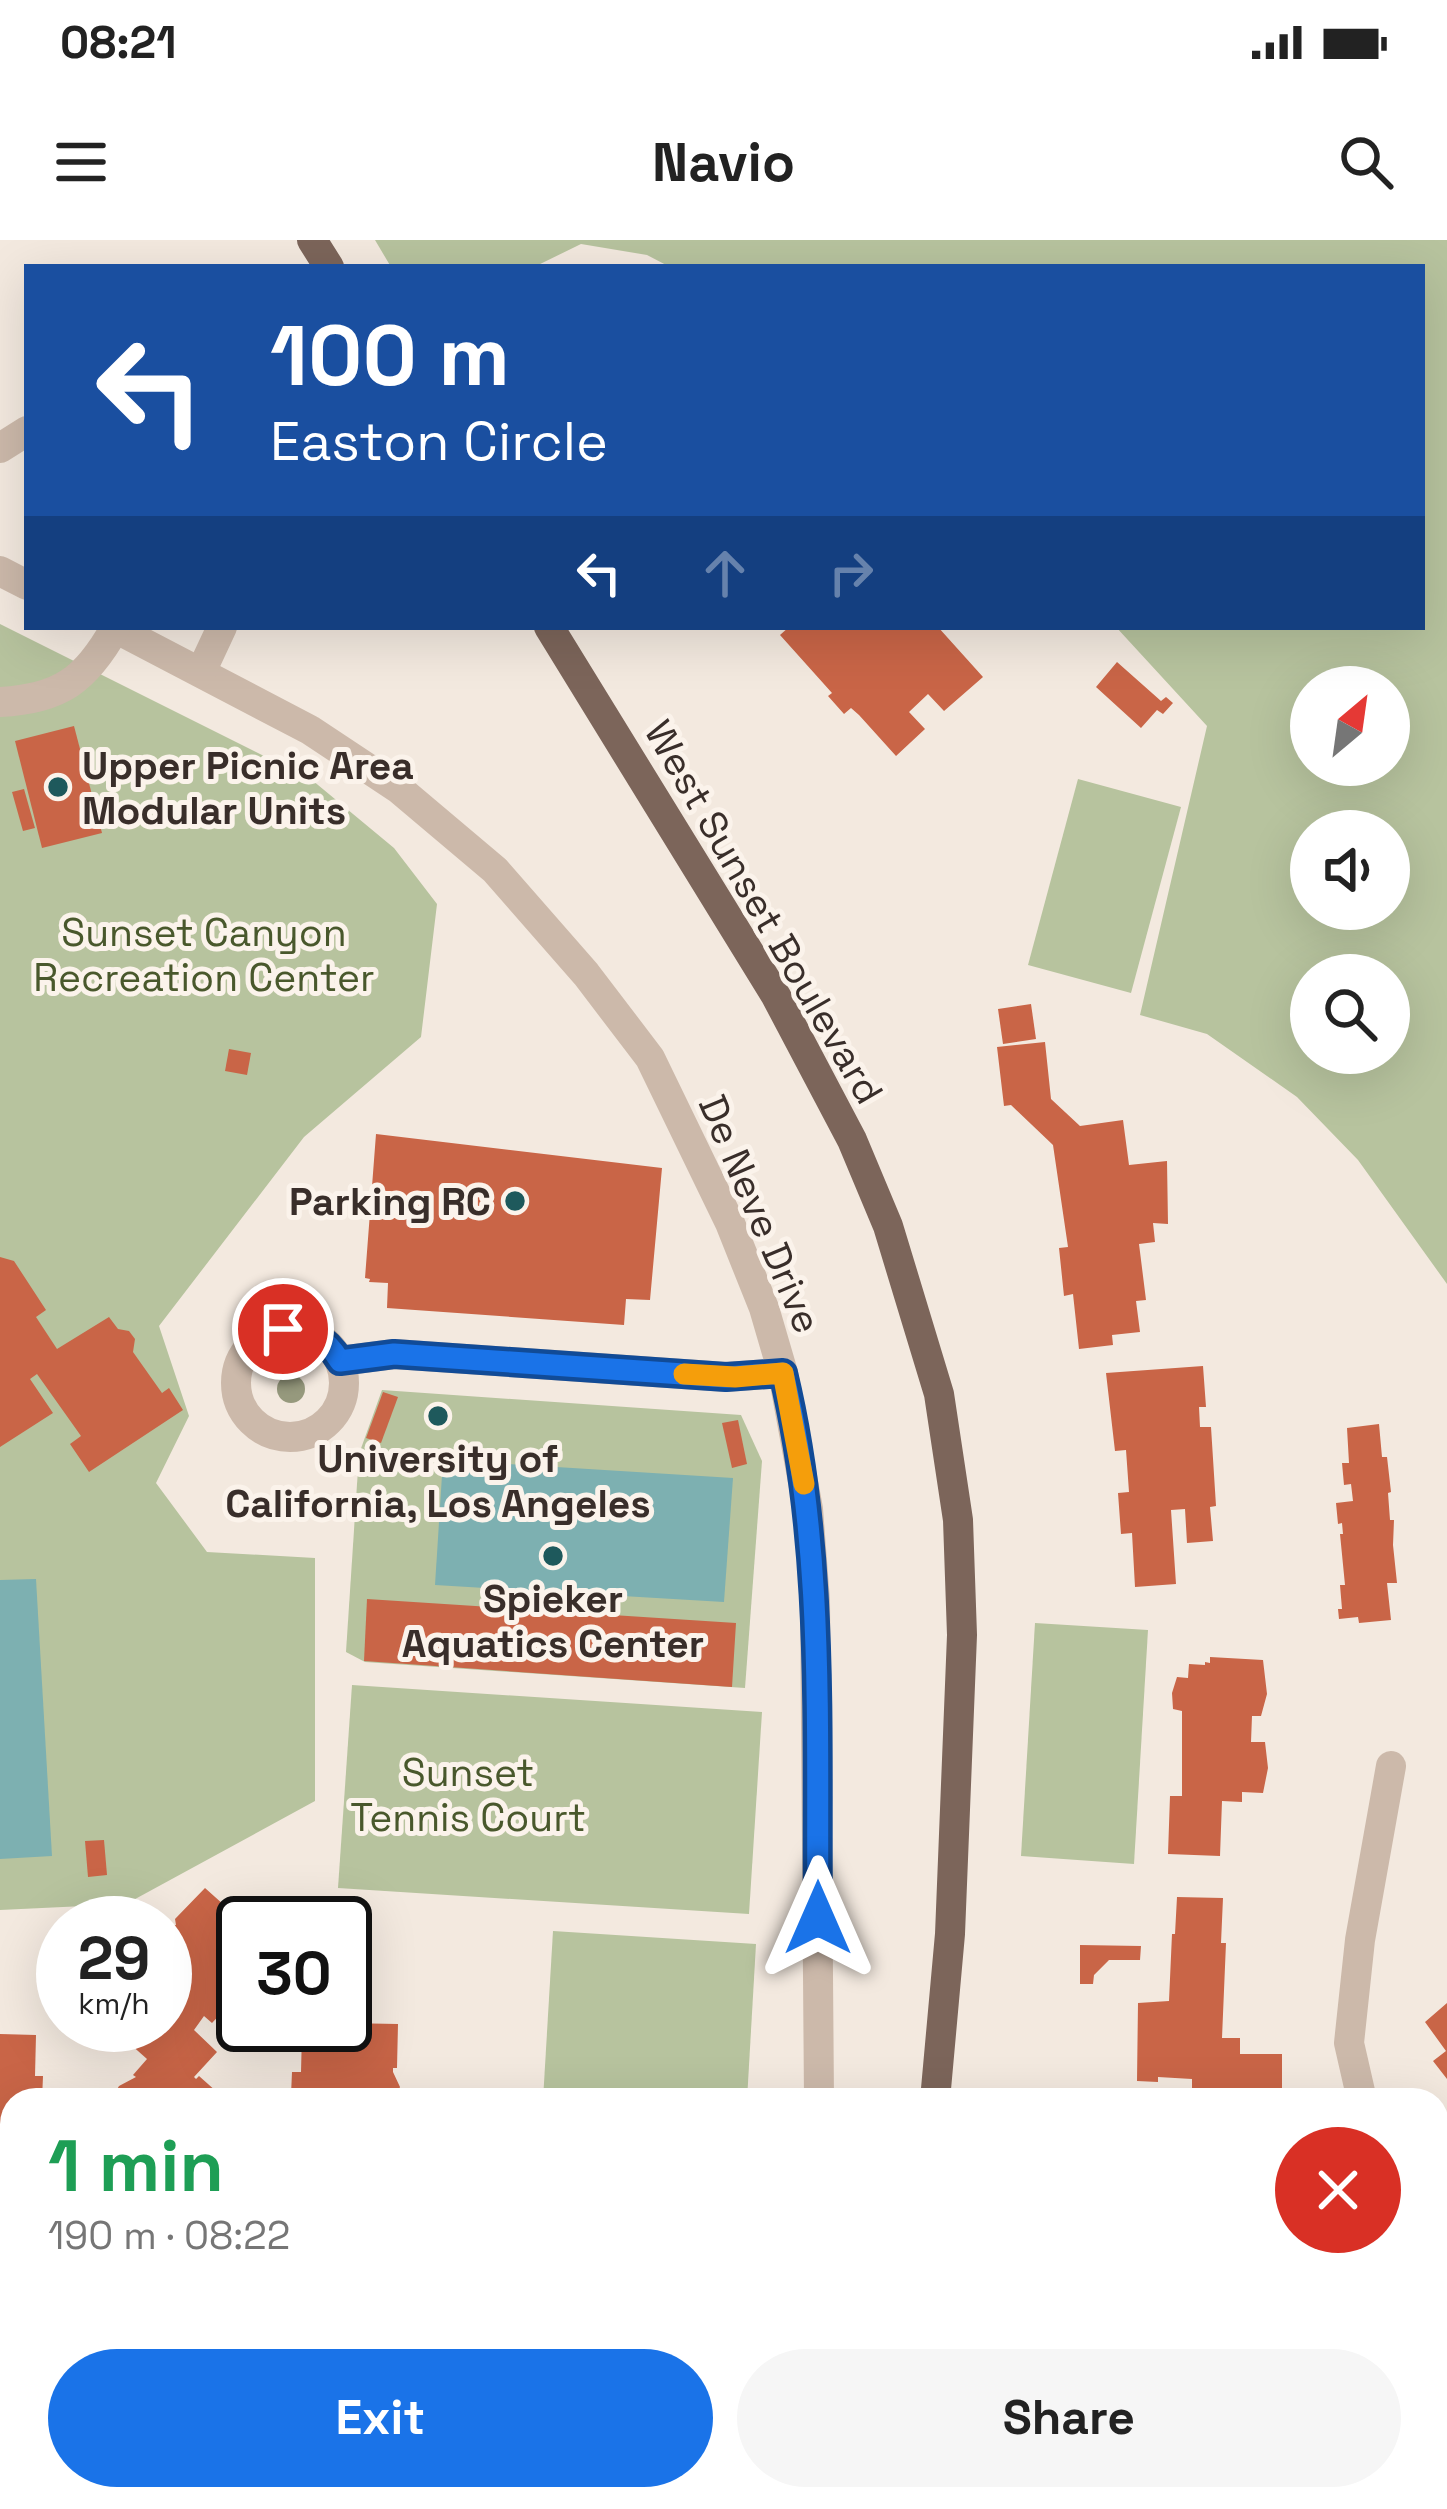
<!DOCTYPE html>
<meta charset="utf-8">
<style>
body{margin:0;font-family:"Space Grotesk",sans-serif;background:#f6f6f6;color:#222;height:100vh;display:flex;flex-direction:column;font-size:45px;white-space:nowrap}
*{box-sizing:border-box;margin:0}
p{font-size:39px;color:#767676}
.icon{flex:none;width:66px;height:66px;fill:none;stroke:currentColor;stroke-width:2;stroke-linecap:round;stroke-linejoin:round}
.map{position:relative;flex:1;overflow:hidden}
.side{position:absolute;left:0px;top:1848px;width:1449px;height:423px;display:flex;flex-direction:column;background:#fff;border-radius:36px 36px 0 0;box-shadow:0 12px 48px #0002}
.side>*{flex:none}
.guide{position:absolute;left:24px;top:24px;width:1401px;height:366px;border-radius:0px;box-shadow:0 12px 48px #0002;background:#1a4fa0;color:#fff;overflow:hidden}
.needle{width:78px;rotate:29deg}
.buttons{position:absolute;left:1290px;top:426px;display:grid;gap:24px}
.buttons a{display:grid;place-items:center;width:120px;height:120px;border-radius:50%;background:#fff;box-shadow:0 12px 48px #0002;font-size:60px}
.speed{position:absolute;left:36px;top:1656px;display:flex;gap:24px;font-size:60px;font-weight:700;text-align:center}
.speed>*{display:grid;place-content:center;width:156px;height:156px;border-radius:50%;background:#fff;box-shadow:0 12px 48px #0002;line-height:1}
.speed small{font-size:30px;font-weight:400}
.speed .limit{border:6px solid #111;border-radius:18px;background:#fff;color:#111}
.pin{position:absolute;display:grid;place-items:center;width:102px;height:102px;color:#fff;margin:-51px;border:6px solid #fff;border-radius:50%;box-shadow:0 3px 12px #0007}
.me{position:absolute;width:132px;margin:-66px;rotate:0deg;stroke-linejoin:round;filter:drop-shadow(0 0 9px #0008)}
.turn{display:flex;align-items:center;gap:42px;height:252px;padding:0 48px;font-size:54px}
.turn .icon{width:156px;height:156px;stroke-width:2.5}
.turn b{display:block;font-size:84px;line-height:102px}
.lanes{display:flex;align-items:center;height:114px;padding:0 48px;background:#0003;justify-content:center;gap:60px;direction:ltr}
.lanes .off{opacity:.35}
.round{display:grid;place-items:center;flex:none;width:126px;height:126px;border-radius:63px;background:#f6f6f6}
.headline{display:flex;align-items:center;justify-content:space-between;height:204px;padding:0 48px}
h1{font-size:72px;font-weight:600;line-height:90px;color:#1e9e55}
.cta{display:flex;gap:24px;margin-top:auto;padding:24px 48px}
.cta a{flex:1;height:138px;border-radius:72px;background:#1a73e8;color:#fff;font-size:48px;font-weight:600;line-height:138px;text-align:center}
.cta a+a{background:#f6f6f6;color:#222}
.status{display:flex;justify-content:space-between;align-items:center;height:84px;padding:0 60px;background:#fff;direction:ltr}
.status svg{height:33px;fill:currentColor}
header{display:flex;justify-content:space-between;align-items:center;height:156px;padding:0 48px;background:#fff;font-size:54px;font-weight:600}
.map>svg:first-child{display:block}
.green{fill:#b7c39e;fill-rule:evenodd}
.water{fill:#7db0b1}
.building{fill:#c96547}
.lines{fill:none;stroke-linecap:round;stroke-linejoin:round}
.minor{stroke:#ccb9aa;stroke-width:30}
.major{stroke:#7c655a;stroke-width:30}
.tree{fill:#96997d}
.route-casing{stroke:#114b97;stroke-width:30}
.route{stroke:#1a73e8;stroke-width:21}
.slow{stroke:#f59e0b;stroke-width:21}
.poi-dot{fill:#1e595c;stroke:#fbf3eb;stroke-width:4.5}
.labels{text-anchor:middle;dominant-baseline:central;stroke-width:10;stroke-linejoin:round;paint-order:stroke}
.poi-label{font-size:39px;font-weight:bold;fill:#392e2a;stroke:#fbf3eb}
.street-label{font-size:39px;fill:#392e2a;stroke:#fbf3eb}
.park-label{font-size:39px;fill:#49582c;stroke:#fbf3eb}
</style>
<div class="status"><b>08:21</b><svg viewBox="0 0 49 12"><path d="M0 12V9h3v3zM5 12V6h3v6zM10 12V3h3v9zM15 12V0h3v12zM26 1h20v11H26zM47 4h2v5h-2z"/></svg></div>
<header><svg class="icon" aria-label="menu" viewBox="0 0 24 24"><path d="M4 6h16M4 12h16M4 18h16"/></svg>Navio<svg class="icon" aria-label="search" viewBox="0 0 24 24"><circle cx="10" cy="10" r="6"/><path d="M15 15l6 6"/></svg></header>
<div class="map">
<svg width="1447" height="2269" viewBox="0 0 1447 2269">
<rect width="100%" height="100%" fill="#f3e9df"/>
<g class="green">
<path d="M375 0H1447V1044L1358 920 1297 857 1207 794 1140 775 1207 486 1116 387H1422V27H670L647 15 581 4 534 27H391ZM1389 447V525H1311V447ZM1311 591H1389V669H1311ZM1311 735H1389V813H1311Z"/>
<polygon points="0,384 312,540 394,608 437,664 421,797 304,897 159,1086 189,1176 156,1243 207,1312 315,1318 315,1561 126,1664 0,1670"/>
<polygon points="1078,539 1181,567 1131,753 1028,725"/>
<polygon points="382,1150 741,1175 762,1221 745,1448 365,1422 346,1412 359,1214"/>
<polygon points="1035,1383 1148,1390 1134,1624 1021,1616"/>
<polygon points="352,1445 762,1472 749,1674 338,1648"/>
<polygon points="553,1691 756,1704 747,1860 543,1860"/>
</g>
<g class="water">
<polygon points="443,1220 733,1238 724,1362 435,1345"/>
<polygon points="36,1339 52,1616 0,1619 0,1340"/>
</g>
<g class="building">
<polygon points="789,387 938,387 983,437 944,471 928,454 909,472 925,489 896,516 859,475 851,468 844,474 828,456 832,453 780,395"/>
<polygon points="1117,422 1161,461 1166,457 1173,463 1163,474 1157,470 1141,488 1096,447"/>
<polygon points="74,486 102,593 42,608 15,501"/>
<polygon points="24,549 35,588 23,591 12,552"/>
<polygon points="1031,764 1036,799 1003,804 998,769"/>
<polygon points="1045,802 1051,859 1080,886 1123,880 1129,925 1167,921 1168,984 1153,983 1155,1002 1139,1004 1146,1060 1136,1061 1140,1092 1112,1095 1113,1105 1079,1109 1073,1054 1064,1056 1059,1008 1068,1007 1053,905 1011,865 1004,866 997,807"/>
<polygon points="229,809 251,813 247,835 225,831"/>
<polygon points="376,894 662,928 650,1060 626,1059 624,1085 387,1068 388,1043 369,1042 370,1039 365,1038"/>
<polygon points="0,1017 14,1021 46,1070 36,1077 57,1109 109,1077 118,1089 129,1091 135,1099 133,1112 162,1153 169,1148 183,1170 89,1232 70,1204 81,1196 37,1134 30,1139 53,1173 0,1207"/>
<polygon points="1203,1126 1206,1167 1199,1167 1200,1187 1211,1187 1216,1266 1210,1267 1213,1301 1187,1303 1185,1269 1171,1270 1176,1344 1135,1347 1132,1293 1121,1294 1118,1253 1129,1252 1126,1210 1115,1211 1106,1133"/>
<polygon points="383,1152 398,1157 381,1203 366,1198"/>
<polygon points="738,1180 747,1224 732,1228 722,1183"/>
<polygon points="1379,1184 1382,1217 1387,1217 1391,1252 1388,1253 1390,1280 1394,1280 1393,1305 1397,1343 1387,1343 1391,1380 1359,1383 1358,1377 1339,1379 1338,1369 1342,1369 1340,1345 1345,1345 1340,1294 1343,1294 1342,1283 1338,1284 1336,1263 1353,1261 1351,1244 1344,1245 1342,1223 1349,1223 1347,1188"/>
<polygon points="367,1359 736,1383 732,1447 364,1421"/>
<polygon points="1210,1417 1263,1420 1267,1454 1261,1476 1252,1476 1251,1502 1265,1502 1268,1528 1263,1553 1242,1552 1242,1562 1222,1561 1220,1616 1168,1614 1170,1556 1182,1556 1182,1471 1173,1469 1172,1453 1177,1437 1188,1438 1189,1424 1205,1425 1205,1422 1210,1423"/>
<polygon points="104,1600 107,1635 88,1637 85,1601"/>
<polygon points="205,1648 243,1682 243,1688 239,1692 243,1696 243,1761 231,1773 226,1768 212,1783 204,1776 194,1790 217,1812 194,1837 196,1839 199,1836 226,1860 111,1860 119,1846 136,1837 133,1835 147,1819 111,1787 113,1785 165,1785 165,1687 176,1685 175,1679"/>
<polygon points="1177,1657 1223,1658 1221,1703 1226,1703 1222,1798 1240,1798 1240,1814 1282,1814 1282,1860 1165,1860 1165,1853 1192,1853 1192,1839 1158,1837 1158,1842 1137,1841 1138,1763 1169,1761 1172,1694 1175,1694"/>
<polygon points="1080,1705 1141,1706 1140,1720 1109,1720 1094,1735 1093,1744 1080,1744"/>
<polygon points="1447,1763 1447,1839 1433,1821 1446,1811 1425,1782"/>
<polygon points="345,1783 398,1784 397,1828 393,1828 393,1832 400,1847 395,1860 300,1860 300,1856 291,1855 292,1832 301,1832 302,1792 343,1792"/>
<polygon points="0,1794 36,1795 35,1836 43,1836 42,1860 12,1860 12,1899 5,1899 6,1923 12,1927 12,2017 4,2010 6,2007 0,2004"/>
<polygon points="1437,2068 1447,2081 1447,2164 1437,2172"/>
<polygon points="0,2110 12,2121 12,2142 0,2155"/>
<polygon points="415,2259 501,2259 500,2269 414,2269"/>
<polygon points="544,2259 557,2259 611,2261 610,2269 543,2269"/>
<polygon points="656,2259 733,2259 732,2269 655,2269"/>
<polygon points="1367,2259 1416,2259 1417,2269 1368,2269"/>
</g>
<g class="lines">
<g class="minor">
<polyline points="0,208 27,191"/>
<polyline points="0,331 27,345"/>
<polyline points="113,387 310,490 399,549 495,630 586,734 650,818 730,983 764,1068 783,1133 808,1269 815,1361 819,1860"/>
<polyline points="201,432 222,387"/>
<path d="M0 462C60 459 86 440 115 388"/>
<circle cx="290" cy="1143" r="54"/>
<polyline points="340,1121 394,1114 726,1137 783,1133"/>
<polyline points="1362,1860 1349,1803 1360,1700 1391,1526"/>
<polyline points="1437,1949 1447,1961"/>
<polyline points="814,2269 814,2259"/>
</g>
<g class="major">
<polyline points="312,0 329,27"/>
<polyline points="549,387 776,756 852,900 888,986 939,1154 958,1280 962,1395 950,1694 935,1860"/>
<polyline points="948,2259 951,2269"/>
</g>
</g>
<circle class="tree" cx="291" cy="1149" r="14"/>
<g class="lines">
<defs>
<path id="route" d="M283 1089C310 1090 325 1097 340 1121L394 1114 726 1137 783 1133C826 1312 816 1496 818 1678"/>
</defs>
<use href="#route" class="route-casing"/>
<use href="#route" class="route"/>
<polyline class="slow" points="684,1134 735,1137 783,1133 804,1244"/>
</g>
<g class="poi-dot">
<circle cx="58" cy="547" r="12"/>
<circle cx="515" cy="961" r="12"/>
<circle cx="438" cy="1176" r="12"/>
<circle cx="553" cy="1316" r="12"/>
</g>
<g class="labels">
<g class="poi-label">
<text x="82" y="525" text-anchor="start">Upper Picnic Area<tspan x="82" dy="45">Modular Units</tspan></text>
<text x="491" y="961" text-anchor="end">Parking RC</text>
<text x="438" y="1218">University of<tspan x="438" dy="45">California, Los Angeles</tspan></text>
<text x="553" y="1358">Spieker<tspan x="553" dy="45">Aquatics Center</tspan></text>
</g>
<g class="street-label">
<text transform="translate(764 672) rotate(60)">West Sunset Boulevard</text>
<text transform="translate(760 974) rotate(67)">De Neve Drive</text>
</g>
<g class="park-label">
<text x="204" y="692">Sunset Canyon<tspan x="204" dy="45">Recreation Center</tspan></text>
<text x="468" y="1532">Sunset<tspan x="468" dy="45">Tennis Court</tspan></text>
</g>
</g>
</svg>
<div class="buttons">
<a><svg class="needle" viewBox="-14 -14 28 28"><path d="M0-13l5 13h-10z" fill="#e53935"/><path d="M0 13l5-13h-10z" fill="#767676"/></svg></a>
<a><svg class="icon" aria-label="sound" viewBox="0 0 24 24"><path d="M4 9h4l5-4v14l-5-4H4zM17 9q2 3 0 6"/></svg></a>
<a><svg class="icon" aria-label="search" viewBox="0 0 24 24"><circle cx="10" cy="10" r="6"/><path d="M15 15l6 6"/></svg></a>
</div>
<div class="speed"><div>29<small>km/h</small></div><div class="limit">30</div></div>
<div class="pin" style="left:283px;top:1089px;background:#d93025"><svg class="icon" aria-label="arrive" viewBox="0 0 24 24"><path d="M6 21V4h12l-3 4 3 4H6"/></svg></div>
<svg class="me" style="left:818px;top:1678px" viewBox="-20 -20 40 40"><path d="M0-17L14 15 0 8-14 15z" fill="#1a73e8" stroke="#fff" stroke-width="4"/></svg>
<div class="guide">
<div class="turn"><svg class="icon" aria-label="left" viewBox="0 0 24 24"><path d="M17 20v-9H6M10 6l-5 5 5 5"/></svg><div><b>100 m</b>Easton Circle</div></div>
<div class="lanes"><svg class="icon" aria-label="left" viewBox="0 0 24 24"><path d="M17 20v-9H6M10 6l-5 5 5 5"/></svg><svg class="icon off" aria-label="ahead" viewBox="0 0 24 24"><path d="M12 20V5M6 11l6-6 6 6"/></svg><svg class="icon off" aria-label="right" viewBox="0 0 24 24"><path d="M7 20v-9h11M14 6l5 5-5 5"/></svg></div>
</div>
<section class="side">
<div class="headline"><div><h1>1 min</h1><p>190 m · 08:22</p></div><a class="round" style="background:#d93025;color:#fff"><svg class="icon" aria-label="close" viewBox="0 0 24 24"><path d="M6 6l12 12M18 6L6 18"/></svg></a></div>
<div class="cta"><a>Exit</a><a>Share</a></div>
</section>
</div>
